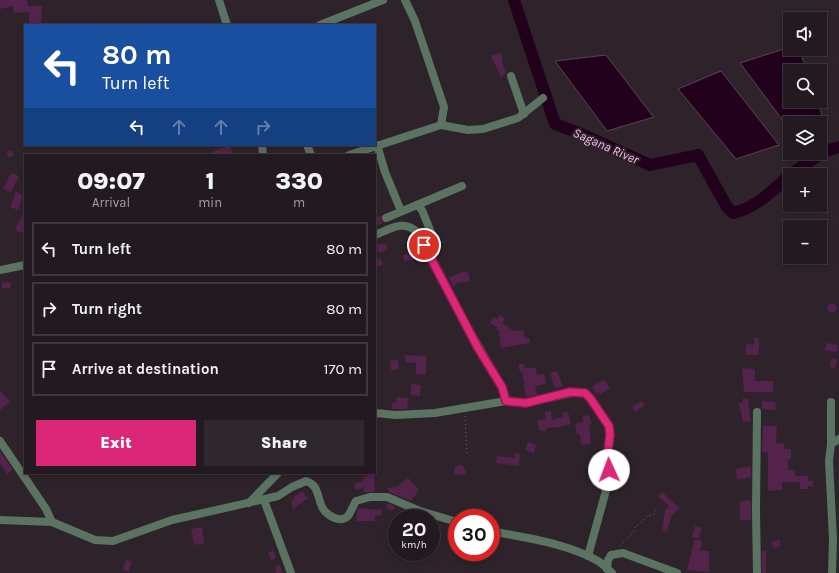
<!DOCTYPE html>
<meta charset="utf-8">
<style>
body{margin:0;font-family:Karla,sans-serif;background:#2e272d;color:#f1f3f6;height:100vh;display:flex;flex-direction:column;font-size:15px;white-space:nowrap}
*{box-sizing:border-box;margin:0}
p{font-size:13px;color:#a2a1a5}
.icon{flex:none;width:22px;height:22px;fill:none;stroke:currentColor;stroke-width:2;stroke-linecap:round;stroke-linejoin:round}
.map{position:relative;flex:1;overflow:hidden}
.sheet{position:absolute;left:24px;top:154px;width:352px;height:320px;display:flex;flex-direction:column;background:#221a20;border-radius:0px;box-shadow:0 2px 6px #0003,0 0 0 1px #3f383e}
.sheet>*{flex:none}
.guide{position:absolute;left:24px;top:24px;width:352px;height:122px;border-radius:0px;box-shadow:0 2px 6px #0003,0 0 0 1px #3f383e;background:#1a4fa0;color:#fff;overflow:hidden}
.tools{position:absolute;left:783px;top:12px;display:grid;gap:8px}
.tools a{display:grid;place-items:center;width:44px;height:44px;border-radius:0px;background:#221a20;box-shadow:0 2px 6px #0003,0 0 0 1px #3f383e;font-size:20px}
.speed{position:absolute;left:388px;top:509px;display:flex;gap:8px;font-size:20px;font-weight:700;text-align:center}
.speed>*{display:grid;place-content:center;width:52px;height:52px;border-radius:50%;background:#221a20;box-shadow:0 2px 6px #0003,0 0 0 1px #3f383e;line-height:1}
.speed small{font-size:10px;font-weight:400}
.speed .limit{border:6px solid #d22;background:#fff;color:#111}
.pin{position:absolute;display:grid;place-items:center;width:34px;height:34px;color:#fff;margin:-17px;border:2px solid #fff;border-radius:50%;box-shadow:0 1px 4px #0007}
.me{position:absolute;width:44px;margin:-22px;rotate:358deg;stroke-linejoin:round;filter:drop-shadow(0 0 3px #0008)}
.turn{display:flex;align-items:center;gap:14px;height:84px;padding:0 12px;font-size:18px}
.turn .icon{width:52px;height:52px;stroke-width:2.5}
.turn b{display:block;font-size:28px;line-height:34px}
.lanes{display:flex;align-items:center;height:38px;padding:0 12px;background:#0003;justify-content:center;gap:20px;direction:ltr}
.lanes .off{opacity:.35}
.eta{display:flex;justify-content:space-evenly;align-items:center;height:68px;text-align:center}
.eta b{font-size:24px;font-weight:800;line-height:28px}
.action{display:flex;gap:8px;margin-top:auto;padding:8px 12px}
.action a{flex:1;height:46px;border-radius:0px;background:#db2777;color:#fff;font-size:16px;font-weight:800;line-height:46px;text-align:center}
.action a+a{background:#2e272d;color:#f1f3f6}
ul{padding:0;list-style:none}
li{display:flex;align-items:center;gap:12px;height:54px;margin:0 8px 6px;padding:0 4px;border:2px solid #3f383e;border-radius:0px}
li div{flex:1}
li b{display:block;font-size:15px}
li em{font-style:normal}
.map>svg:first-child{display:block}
.water{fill:#21011c;stroke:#5c4358}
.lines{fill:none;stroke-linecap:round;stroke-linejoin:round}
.river{stroke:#21011c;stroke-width:12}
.building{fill:#54234b}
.path{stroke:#6e646b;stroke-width:1;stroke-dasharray:1 3;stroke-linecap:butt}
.minor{stroke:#5b7361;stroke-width:8}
.route-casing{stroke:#8e194d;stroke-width:10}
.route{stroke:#db2777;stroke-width:7}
.labels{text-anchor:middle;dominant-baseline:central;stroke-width:4;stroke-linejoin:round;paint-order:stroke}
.water-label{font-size:13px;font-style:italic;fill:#fabaeb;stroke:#2e232b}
</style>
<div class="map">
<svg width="839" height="573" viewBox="0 0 839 573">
<rect width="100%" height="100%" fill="#2e232b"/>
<g class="water">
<polygon points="790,47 790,49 799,49 807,71 790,71 790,101 817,101 827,129 820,131 820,123 790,123 790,130 740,63"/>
<polygon points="606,55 652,115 654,117 607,131 555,61"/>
<polygon points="721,71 779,145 736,159 678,89"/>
</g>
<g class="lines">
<g class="river">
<path d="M514 0 555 124 579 133 650 165 698 155 727 207 733 213C757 207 772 191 790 175"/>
<polyline points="790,175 823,152 839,147"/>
</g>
</g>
<g class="building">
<polygon points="0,0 27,0 28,6 42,6 41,25 29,25 29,12 14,13 13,6 0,9"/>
<polygon points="501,53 503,59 501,60 506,73 501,77 491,56"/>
<polygon points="230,146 233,155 208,155 216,150"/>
<circle cx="10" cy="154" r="3"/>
<polygon points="11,173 19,176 11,192 3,189"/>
<polygon points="16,192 24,196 18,210 10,207"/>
<polygon points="25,210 25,230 23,233 15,230"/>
<polygon points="380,216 383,223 375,226 375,218"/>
<polygon points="382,243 383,245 385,244 388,249 379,253 376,245"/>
<polygon points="420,251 422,258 404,261 403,255"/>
<polygon points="380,258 383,264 375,268 375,260"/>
<polygon points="464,271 465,273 468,272 470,281 457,283 453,287 449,278"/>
<polygon points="2,282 11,283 10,289 2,288"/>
<circle cx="832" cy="308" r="4.5"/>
<polygon points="499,315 505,318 502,323 514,331 523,330 525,338 529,338 530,343 501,348 499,331 496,329 497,327 490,323 494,317 497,319"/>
<polygon points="754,338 759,338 759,355 746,355 746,344 754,345"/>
<polygon points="827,343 838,345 836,352 825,350"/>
<polygon points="405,355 426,356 426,375 416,374 416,363 405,362"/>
<polygon points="832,358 837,360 835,368 829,367"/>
<polygon points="398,360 399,369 391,370 390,361"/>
<polygon points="518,364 524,364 525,368 536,368 537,375 544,374 546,384 535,386 537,395 526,397 522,372 520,372"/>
<polygon points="742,368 755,369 755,381 773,381 773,392 744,392"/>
<polygon points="557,371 563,386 555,388 550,373"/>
<polygon points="605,380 610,388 600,395 599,392 596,394 592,386"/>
<polygon points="411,384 421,385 420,396 411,395"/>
<polygon points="0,390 10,402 0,410"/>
<polygon points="397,397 408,398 407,409 392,409 392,403 396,403"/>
<polygon points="743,398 748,399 751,421 743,422 739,403 743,403"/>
<polygon points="642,401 645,405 635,412 632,407"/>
<polygon points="762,401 776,402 775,410 762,409"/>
<polygon points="551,411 552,420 563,417 562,413 568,412 571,424 560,427 546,428 546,431 540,431 537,420 546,420 545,412"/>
<polygon points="589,415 592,424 589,425 591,444 581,445 580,434 577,434 575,424 583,422 583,416"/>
<polygon points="763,426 777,426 776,444 784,443 784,449 791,449 791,459 788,459 788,470 795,470 795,476 808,476 808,481 813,481 813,487 808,486 808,489 800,489 800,482 782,482 782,490 768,491 768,452 762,452"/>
<polygon points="528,442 536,445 534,453 525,450"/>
<polygon points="0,451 13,470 7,474 0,463"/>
<polygon points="515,453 520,454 519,466 496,463 497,456 514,458"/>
<polygon points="458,465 464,466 464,469 466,470 466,475 454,474 455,467 458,467"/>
<polygon points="751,466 751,477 737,480 736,469"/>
<polygon points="367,474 374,474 375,492 364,492 364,487 356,490 354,484 364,481 363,477 368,476"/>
<polygon points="408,478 419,490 411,501 389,492 387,488 396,487"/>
<polygon points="303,491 306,497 305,497 310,497 293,509 291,501 295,500 293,497"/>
<polygon points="662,492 679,508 671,517 667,532 662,531 665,511 669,506 658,496"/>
<polygon points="745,500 751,501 751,520 740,520 740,502"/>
<polygon points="387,503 395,506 394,510 387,509"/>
<polygon points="358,508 382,510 381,516 375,515 375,521 356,521"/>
<polygon points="695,526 702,528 699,538 692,537"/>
<polygon points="202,527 204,543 194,545 191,529"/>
<polygon points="695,539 702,541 700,551 709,551 709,572 687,570"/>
<polygon points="780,540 780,547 773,548 772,541"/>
<polygon points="273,550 276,558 271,560 268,553"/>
<rect x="762" y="551" width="4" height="22"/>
<polygon points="126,560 132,561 129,572 123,570"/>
<polygon points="280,565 282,573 276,573 275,566"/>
</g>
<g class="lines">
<g class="path">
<polyline points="465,416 467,454"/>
<polyline points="620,546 634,532 635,527 643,521 646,517 654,514 656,509"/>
</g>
<g class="minor">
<polyline points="219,0 227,25"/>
<polyline points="405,0 415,21 444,107 441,125"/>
<polyline points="320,25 383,0"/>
<polyline points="511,76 524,114"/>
<polyline points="262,145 263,155"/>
<polyline points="307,145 311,155"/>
<polyline points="377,145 385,172 401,211"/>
<polyline points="349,155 441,125 468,130 483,129 518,118 543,98"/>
<polyline points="417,205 422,210 432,235"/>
<polyline points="386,218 462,186"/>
<path d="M375 235C390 229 404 219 417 232L465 323 502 387 506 401"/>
<polyline points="0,270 25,265"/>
<polyline points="757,412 756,510 757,573"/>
<polyline points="375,413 396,415 435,413 506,401 526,403 575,392 585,393 591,398 609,426 610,435 608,450 608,483 588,556"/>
<polyline points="0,441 46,509 52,522"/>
<polyline points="831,444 831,402"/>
<polyline points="264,500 291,573"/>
<polyline points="249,503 278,473"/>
<path d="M0 520 52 522 95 540 113 541 172 520 278 496 292 487 306 481C319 485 317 497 322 507 326 515 340 524 348 516 351 512 353 506 356 501L370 497H387L420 511 457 522"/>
<path d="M491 531C526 538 567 543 598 561 603 564 608 569 612 573"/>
<polyline points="607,569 608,560 611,555 623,553 677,573"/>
<polyline points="832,573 833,539 829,461 831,444 839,439"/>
</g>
</g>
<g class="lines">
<defs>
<polyline id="route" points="424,245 478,348 502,387 506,401 526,403 570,392 585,393 590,398 609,426 610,435 608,450 609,470"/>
</defs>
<use href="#route" class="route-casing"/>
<use href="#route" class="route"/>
</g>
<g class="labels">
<g class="water-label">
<text transform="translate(606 146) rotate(24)">Sagana River</text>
</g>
</g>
</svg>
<div class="tools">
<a><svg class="icon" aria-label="sound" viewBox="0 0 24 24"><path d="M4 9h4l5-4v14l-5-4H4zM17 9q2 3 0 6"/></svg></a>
<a><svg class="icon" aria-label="search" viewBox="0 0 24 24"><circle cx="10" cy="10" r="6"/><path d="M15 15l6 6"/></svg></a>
<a><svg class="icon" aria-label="layers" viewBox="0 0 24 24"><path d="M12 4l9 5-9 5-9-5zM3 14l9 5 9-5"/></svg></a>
<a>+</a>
<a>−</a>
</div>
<div class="speed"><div>20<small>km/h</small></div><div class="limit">30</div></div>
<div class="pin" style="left:424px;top:245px;background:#d93025"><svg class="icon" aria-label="arrive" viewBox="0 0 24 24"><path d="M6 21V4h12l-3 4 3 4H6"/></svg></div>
<svg class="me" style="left:609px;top:470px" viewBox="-20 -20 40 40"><circle r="19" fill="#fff"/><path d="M0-13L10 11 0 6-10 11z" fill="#db2777"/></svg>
<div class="guide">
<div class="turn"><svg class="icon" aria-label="left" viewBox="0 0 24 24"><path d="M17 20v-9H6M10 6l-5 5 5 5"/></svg><div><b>80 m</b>Turn left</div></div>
<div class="lanes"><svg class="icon" aria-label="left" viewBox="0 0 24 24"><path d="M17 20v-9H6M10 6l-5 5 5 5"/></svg><svg class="icon off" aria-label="ahead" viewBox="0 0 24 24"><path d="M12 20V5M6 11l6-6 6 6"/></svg><svg class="icon off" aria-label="ahead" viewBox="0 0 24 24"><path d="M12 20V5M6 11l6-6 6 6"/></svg><svg class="icon off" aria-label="right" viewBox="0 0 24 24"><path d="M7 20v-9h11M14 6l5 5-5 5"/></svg></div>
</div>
<section class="sheet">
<div class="eta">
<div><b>09:07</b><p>Arrival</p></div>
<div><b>1</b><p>min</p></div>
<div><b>330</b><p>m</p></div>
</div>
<ul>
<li><svg class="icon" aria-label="left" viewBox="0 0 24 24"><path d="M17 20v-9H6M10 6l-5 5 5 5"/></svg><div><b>Turn left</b></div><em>80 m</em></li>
<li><svg class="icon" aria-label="right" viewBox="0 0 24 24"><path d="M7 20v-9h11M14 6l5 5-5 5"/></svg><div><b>Turn right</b></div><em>80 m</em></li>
<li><svg class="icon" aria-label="arrive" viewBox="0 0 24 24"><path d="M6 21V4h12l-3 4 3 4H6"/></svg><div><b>Arrive at destination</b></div><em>170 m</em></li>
</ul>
<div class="action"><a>Exit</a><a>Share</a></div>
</section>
</div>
